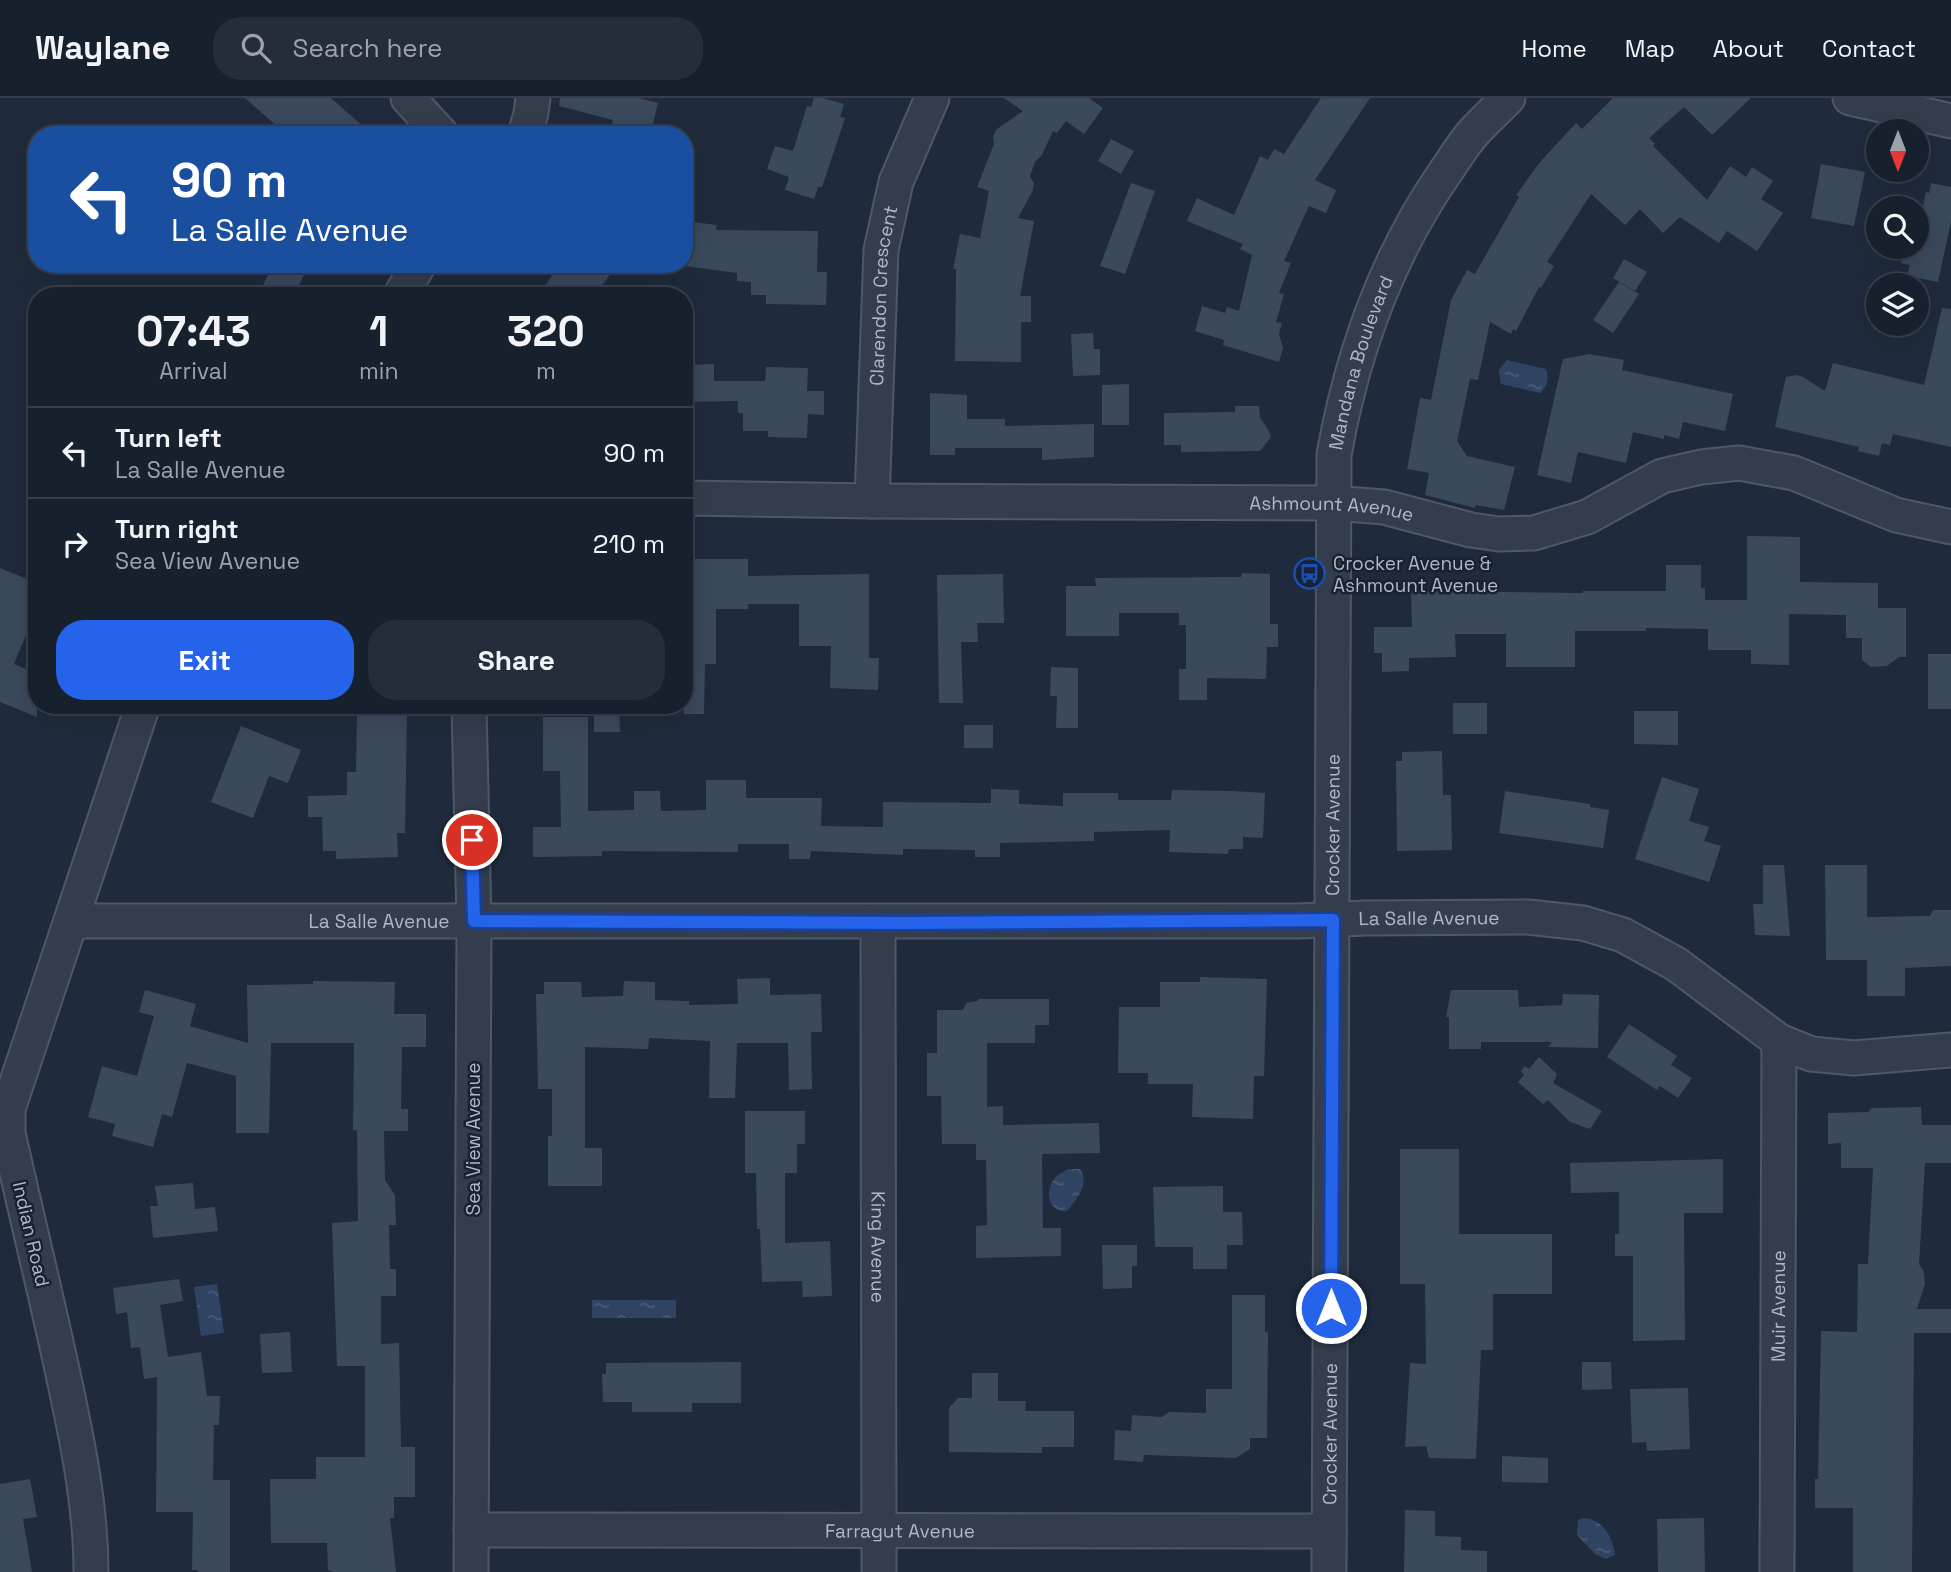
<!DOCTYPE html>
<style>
body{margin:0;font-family:"Space Grotesk",sans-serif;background:#242d39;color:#f1f3f6;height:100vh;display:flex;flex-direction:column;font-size:26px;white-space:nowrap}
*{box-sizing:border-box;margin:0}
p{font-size:23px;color:#9ea3aa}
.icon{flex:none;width:38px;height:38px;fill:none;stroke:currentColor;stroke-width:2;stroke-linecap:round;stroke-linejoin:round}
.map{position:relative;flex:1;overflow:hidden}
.panel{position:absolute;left:28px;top:189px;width:665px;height:427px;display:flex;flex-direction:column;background:#17202d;border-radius:28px;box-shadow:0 7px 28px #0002,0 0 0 2px #363e49}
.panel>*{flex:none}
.top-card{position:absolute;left:28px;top:28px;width:665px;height:147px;border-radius:28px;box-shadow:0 7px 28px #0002,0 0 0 2px #363e49;background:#1a4fa0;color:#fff;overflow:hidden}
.needle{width:46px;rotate:180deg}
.controls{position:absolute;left:1866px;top:21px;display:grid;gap:14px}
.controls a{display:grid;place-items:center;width:63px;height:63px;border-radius:50%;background:#17202d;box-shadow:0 7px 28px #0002,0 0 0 2px #363e49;font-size:35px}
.pin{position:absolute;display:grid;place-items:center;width:60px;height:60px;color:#fff;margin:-30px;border:4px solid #fff;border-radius:50%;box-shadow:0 2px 7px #0007}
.me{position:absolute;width:77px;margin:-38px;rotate:0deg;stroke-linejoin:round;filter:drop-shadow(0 0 5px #0008)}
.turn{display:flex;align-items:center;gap:24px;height:147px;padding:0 28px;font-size:32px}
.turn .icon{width:91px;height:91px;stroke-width:2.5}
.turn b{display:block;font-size:49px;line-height:60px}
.eta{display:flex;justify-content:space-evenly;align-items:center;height:119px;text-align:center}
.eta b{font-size:42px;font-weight:800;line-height:49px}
.primary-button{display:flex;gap:14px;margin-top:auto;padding:14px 28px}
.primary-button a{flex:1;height:80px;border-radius:28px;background:#2563eb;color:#fff;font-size:28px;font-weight:800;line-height:80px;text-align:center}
.primary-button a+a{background:#242d39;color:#f1f3f6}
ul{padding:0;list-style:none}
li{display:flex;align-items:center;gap:21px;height:91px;padding:0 28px;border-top:2px solid #363e49}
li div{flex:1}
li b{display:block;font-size:26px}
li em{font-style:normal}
header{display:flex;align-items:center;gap:42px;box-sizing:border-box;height:98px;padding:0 35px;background:#17202d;border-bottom:2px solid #363e49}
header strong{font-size:33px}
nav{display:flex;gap:38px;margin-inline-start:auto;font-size:24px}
.search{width:490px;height:63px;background:#242d39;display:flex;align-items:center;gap:18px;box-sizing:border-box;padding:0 24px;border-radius:28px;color:#9ea3aa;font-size:26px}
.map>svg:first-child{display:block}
.water{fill:url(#water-ripples)}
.building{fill:#3b495d}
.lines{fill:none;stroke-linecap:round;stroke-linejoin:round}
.minor-casing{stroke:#4e5867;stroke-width:37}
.minor{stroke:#333d4c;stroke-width:33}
.route-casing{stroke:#184099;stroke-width:18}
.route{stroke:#2563eb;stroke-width:12}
.labels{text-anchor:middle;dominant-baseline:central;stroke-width:5;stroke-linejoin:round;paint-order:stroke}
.street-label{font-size:19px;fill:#aeb8c9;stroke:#192231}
.poi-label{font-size:19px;fill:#aeb8c9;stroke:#192231;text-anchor:start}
</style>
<header>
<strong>Waylane</strong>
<div class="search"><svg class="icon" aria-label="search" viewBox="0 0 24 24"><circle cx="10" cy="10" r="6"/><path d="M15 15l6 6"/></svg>Search here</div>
<nav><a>Home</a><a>Map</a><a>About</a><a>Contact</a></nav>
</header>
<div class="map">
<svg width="1951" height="1474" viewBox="0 0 1951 1474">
<defs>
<pattern id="water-ripples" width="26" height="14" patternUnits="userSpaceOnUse" patternTransform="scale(1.75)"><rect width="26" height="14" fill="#2f4363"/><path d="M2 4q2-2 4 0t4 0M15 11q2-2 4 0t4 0" fill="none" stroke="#4b5c78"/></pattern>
</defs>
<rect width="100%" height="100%" fill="#1f2b3c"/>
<g class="water">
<path d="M1507 262 1546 271C1549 281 1548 287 1540 295L1501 286 1499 272Z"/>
<path d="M1068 1071H1080C1090 1086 1077 1101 1067 1113 1049 1115 1044 1094 1054 1081 1058 1076 1063 1074 1068 1071Z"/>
<polygon points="217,1186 224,1235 201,1238 194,1189"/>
<rect x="592" y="1202" width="84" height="18"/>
<path d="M1585 1420C1604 1422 1613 1441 1615 1457L1606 1461 1595 1456 1577 1437 1578 1422Z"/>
</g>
<g class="building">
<polygon points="245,0 331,0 373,37 287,37"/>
<polygon points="560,0 639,0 658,5 650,37 609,37 613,22 559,8"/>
<polygon points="814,0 823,0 844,6 840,19 845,20 822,89 818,89 814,101 785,92 789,79 767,71 775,48 793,53 807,8 811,9"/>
<polygon points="1004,0 1089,0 1103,10 1084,36 1066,23 1057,35 1053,33 1042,57 1035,64 1030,78 1034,86 1033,92 1018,120 1034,123 1020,198 1031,198 1031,224 1021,224 1021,264 955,263 956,171 953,171 960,136 980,140 989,93 977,89 994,46 993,38 997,31 1023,13"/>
<polygon points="1321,0 1370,0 1315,82 1336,92 1326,115 1309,108 1284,163 1291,165 1279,195 1284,196 1276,224 1282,225 1279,236 1283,250 1279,264 1223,247 1224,242 1195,233 1202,208 1225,215 1227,209 1239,213 1252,157 1240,151 1243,146 1187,123 1197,100 1234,117 1260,58 1268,62 1274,51 1284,56"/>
<polygon points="1613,0 1751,0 1712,37 1684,9 1649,40 1655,46 1653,48 1707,102 1730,68 1746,79 1752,69 1773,83 1761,101 1783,115 1757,153 1727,133 1719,145 1680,119 1663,135 1640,111 1625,127 1591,96 1547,164 1554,168 1541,190 1539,189 1516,233 1513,231 1511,236 1490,224 1478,282 1470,281 1457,343 1467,358 1515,369 1504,412 1476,407 1475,410 1425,397 1429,375 1407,371 1420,300 1431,302 1451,202 1467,172 1475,176 1519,99 1516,97 1541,63 1576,25 1582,31"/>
<polygon points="1111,41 1134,53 1121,76 1098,63"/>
<polygon points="1821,66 1865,74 1854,128 1811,120"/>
<polygon points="1131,85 1155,93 1125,176 1100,168"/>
<polygon points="1931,85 1951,89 1951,124 1938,184 1907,178 1910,167 1901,165 1905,149 1916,149 1916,110 1922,112 1926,94 1929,95"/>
<polygon points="684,123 717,127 716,132 818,133 817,174 827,174 826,207 766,206 766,197 751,197 751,184 737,183 737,175 684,168"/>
<polygon points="1624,161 1647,174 1635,193 1613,180"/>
<polygon points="273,166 309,166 294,198 258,198"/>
<polygon points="561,166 618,166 594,198 537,198"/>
<polygon points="1619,184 1639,196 1613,235 1593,222"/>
<polygon points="1942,210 1951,211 1951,349 1893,336 1890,347 1882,345 1879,358 1858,353 1859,349 1775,329 1786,279 1797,277 1803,279 1825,293 1833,265 1924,287"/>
<polygon points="1093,235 1094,251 1100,251 1100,277 1073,278 1071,236"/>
<polygon points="1589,256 1624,262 1622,272 1733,296 1725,333 1683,324 1679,341 1664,337 1664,341 1633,334 1626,365 1578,354 1571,385 1537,377 1563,261"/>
<polygon points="714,266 714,283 765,283 766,269 808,270 807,293 824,293 824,317 808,316 807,340 768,339 768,333 743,333 743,315 738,315 738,303 684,304 686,267"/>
<polygon points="1129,286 1129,327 1102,327 1102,287"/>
<polygon points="930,295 967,297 967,321 1005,321 1005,328 1094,326 1094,359 1042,362 1042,350 955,350 955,357 930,357"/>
<polygon points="1235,308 1259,308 1260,320 1268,331 1271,339 1260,353 1181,354 1181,347 1164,347 1164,315 1235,314"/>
<polygon points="1747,438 1800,439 1800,484 1878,485 1878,510 1906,510 1906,559 1899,559 1887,568 1871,569 1862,562 1862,540 1846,540 1846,517 1789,516 1789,567 1751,566 1751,552 1708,552 1708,531 1646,530 1646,533 1575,533 1575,569 1506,569 1506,536 1455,536 1456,559 1409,560 1409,573 1382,574 1382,555 1374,555 1374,529 1412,529 1411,493 1583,495 1583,493 1666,493 1666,467 1701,467 1701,490 1705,490 1705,502 1747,502"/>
<polygon points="684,461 748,461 748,478 869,476 869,560 879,560 878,592 830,590 831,548 799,548 799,506 748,506 748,511 716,511 716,566 705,566 704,616 684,616"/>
<polygon points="0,470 37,485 37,510 14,566 37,576 37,619 0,604"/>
<polygon points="1242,475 1270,476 1270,526 1278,526 1278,549 1267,549 1266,581 1207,580 1207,602 1179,602 1179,571 1186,571 1186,527 1179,527 1179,515 1119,515 1119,538 1066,538 1066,488 1096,488 1095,480 1241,479"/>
<polygon points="1003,476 1004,525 977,525 978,544 961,544 963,605 939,605 937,477"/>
<rect x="1928" y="556" width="23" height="55"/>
<polygon points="1051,569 1078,570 1078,630 1056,630 1057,598 1050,598"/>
<rect x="1453" y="605" width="34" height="31"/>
<polygon points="594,607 619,607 620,634 594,634"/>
<polygon points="1634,613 1678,613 1678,647 1634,646"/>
<polygon points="357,614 407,614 405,735 397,735 398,759 336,761 336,753 323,753 322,719 308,719 308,698 347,697 347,674 356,674"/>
<polygon points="543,619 588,619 588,713 634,712 634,693 660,693 661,713 706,712 706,682 746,682 746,700 822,700 821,728 883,729 883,704 991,705 991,691 1019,692 1019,706 1063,708 1063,695 1118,695 1118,702 1171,702 1172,692 1232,693 1265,695 1263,740 1243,739 1243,751 1229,751 1228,756 1169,754 1170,732 1094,734 1094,743 1000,745 1000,759 975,759 975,752 903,751 903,757 811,753 810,761 789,761 789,746 738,746 738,754 602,753 602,758 533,759 533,729 561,729 560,673 543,673"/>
<rect x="964" y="627" width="29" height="23"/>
<polygon points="241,628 301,652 288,685 269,678 253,720 211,704"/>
<polygon points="1442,653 1443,697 1451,697 1452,752 1397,753 1396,663 1402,663 1402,654"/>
<polygon points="1662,679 1699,691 1689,723 1709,729 1704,743 1721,748 1709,784 1635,761"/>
<polygon points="1505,693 1590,706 1590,709 1609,712 1603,750 1499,735"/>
<polygon points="1763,767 1784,767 1790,838 1755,837 1753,806 1763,806"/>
<polygon points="1825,767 1867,767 1867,819 1930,818 1933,812 1951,812 1951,868 1905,870 1905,898 1867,898 1867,862 1826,862"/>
<polygon points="1200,879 1267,881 1264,978 1254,978 1253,1021 1192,1019 1193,986 1148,986 1148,975 1118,975 1119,909 1160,909 1160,884 1200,884"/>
<polygon points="770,880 770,897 821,896 822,934 811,934 812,991 789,992 788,945 737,945 735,1000 709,1000 710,943 649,940 648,951 585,949 585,1050 602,1050 602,1088 548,1088 548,1038 552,1038 552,991 538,991 536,896 544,896 544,884 581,884 582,899 623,898 624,883 655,884 655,902 689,903 689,907 738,906 737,881"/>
<polygon points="313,883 395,884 394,916 426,916 426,949 402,949 401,1011 408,1011 408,1033 384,1033 385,1082 395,1097 396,1127 389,1127 390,1171 396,1171 396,1198 381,1198 381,1246 399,1245 401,1349 415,1349 415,1399 394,1399 394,1420 390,1420 396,1474 333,1474 328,1472 327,1445 271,1445 270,1381 316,1381 316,1359 365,1359 365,1268 337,1268 332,1125 358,1123 357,1032 353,1032 354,945 271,945 269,1035 236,1035 236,978 187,965 172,1019 162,1016 153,1049 112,1038 115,1026 88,1019 102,968 137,978 154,918 139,914 145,892 196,906 190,928 248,945 247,887 313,886"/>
<polygon points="1451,892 1518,892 1519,909 1562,907 1563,896 1599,897 1598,950 1548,949 1552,944 1481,944 1481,951 1449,951 1449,919 1446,919"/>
<polygon points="979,901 1049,901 1049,927 1035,927 1035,945 987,945 987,1009 1003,1008 1003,1027 1099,1025 1100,1055 1042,1056 1043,1130 1061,1130 1061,1158 976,1160 976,1128 987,1127 986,1062 976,1062 976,1046 942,1046 941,998 927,998 927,955 937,955 937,912 963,912 966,905 977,903"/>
<polygon points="1629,926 1677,958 1671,967 1692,980 1678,1000 1660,988 1657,992 1607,959"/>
<polygon points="1539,959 1557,976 1553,985 1602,1013 1590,1031 1570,1024 1548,1002 1543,1006 1518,984 1524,977 1521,973 1525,968 1529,971"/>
<polygon points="1921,1009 1922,1027 1951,1027 1951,1065 1925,1065 1919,1166 1924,1174 1925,1186 1917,1211 1951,1211 1951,1235 1914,1235 1912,1474 1853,1474 1853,1410 1815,1410 1815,1381 1818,1381 1821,1233 1857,1234 1858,1166 1868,1166 1873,1070 1841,1070 1841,1045 1828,1046 1828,1015 1868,1014 1872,1010"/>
<polygon points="745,1013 805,1013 805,1046 797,1046 797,1075 785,1075 785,1145 830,1143 832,1198 803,1199 802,1183 762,1184 760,1131 757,1131 756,1075 745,1075"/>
<polygon points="1400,1051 1459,1051 1459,1136 1552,1136 1552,1196 1493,1196 1493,1252 1481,1252 1476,1361 1429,1360 1426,1348 1405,1349 1410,1265 1426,1266 1425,1186 1400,1186"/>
<polygon points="1723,1061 1723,1115 1684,1115 1685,1242 1633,1243 1633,1158 1615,1158 1615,1136 1619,1136 1619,1094 1571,1095 1570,1065"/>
<polygon points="193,1085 195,1111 215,1109 218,1133 153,1140 150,1108 158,1108 155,1088"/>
<polygon points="1223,1088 1223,1114 1242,1114 1243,1147 1227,1147 1227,1171 1193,1171 1193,1149 1155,1149 1153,1089"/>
<polygon points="1102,1147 1137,1147 1137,1168 1132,1168 1132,1190 1103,1191"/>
<polygon points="179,1181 183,1203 160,1207 168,1259 201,1254 207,1298 220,1298 219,1327 214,1327 213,1382 230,1382 230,1474 198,1474 198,1472 192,1472 193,1414 156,1414 157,1279 144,1281 140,1249 131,1250 127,1214 116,1216 113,1190"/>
<polygon points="1232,1197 1265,1197 1265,1234 1268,1234 1267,1340 1250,1340 1250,1351 1236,1360 1144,1357 1143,1364 1114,1362 1115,1332 1131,1333 1132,1317 1162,1319 1169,1314 1206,1315 1206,1291 1232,1291"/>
<polygon points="290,1234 292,1274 262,1275 260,1236"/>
<polygon points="741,1264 741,1305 692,1305 692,1314 632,1314 632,1304 603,1304 602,1276 606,1276 606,1265"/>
<polygon points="1582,1264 1611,1264 1612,1291 1582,1292"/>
<polygon points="972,1275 998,1275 998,1303 1026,1303 1025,1313 1074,1313 1074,1349 1042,1349 1042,1355 949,1354 949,1310 958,1300 972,1300"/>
<polygon points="1688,1290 1690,1351 1647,1353 1646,1344 1632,1345 1630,1291"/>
<polygon points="1502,1358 1548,1360 1548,1385 1502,1384"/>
<polygon points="30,1381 37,1419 23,1421 32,1474 0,1474 0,1386"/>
<polygon points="1405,1412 1435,1413 1435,1438 1461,1439 1461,1452 1487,1453 1487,1474 1404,1474"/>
<polygon points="1704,1420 1705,1474 1658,1474 1657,1421"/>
</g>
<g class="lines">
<defs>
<g id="minor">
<polyline points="408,0 442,37"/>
<polyline points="1850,0 1951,23"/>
<polyline points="525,37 531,15 533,0"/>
<polyline points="400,198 419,166"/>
<path id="s1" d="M684 400 872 403 1332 405 1384 409 1471 432 1499 436 1534 435 1587 419 1662 378 1701 369 1739 365 1794 375 1896 417 1951 429"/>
<path id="s2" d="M872 403 881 152 896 84 932 0"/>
<polyline points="469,607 474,823 471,1474"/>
<path id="s3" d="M71 823H1298L1367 820 1528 819 1583 825 1623 837 1676 866 1779 943 1811 956 1854 960 1951 952"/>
<path id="s4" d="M878 825 879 1474"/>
<path id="s5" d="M471 1432 1329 1433"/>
<path d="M91 1474C91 1412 79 1351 66 1290 48 1205 27 1120 8 1035V1011L143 607"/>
<path id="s6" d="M1329 1474 1334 357C1352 255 1387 158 1446 73 1455 60 1464 45 1474 34 1485 22 1497 11 1508 0"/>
<path id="s7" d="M1777 1474 1779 943"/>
</g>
</defs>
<use href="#minor" class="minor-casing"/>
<use href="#minor" class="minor"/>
</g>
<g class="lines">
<defs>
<polyline id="route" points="472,742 474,823 906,825 1333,822 1331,1210"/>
</defs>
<use href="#route" class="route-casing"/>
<use href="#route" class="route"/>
</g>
<defs>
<symbol id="bus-ring" viewBox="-11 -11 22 22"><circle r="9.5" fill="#192231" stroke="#1a4fb4" stroke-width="1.5"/><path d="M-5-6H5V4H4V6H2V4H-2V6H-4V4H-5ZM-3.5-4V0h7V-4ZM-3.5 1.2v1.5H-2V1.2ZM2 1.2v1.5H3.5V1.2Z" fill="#1a4fb4"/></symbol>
</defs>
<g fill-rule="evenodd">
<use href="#bus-ring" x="1292" y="458" width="35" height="35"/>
</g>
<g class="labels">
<g class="street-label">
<text stroke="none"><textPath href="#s2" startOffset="206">Clarendon Crescent</textPath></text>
<text stroke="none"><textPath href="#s6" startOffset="1213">Mandana Boulevard</textPath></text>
<text stroke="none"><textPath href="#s1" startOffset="648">Ashmount Avenue</textPath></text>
<text stroke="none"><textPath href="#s6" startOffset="747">Crocker Avenue</textPath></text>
<text stroke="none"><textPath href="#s3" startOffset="1358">La Salle Avenue</textPath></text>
<text stroke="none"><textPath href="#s3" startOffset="308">La Salle Avenue</textPath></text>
<text transform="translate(473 1041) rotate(-90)">Sea View Avenue</text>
<text transform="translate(31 1136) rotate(77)">Indian Road</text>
<text stroke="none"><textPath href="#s4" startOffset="324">King Avenue</textPath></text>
<text stroke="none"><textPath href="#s7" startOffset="266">Muir Avenue</textPath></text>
<text stroke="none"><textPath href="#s6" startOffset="138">Crocker Avenue</textPath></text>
<text stroke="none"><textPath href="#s5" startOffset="429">Farragut Avenue</textPath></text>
</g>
<g class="poi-label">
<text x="1333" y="465">Crocker Avenue &amp;<tspan x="1333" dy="22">Ashmount Avenue</tspan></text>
</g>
</g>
</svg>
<div class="controls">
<a><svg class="needle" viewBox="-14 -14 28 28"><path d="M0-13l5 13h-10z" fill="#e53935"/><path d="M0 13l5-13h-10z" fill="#9ea3aa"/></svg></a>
<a><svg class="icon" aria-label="search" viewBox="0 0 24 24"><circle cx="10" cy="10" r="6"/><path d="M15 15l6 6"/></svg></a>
<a><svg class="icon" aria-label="layers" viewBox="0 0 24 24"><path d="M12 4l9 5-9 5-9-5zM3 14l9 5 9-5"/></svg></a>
</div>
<div class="pin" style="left:472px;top:742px;background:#d93025"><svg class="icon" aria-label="arrive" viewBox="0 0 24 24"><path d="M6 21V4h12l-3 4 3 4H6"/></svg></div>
<svg class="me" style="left:1331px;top:1210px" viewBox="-20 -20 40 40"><circle r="17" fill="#2563eb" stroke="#fff" stroke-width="3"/><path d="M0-11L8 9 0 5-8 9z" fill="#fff"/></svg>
<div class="top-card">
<div class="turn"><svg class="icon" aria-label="left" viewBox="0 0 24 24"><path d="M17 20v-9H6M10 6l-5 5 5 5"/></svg><div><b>90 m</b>La Salle Avenue</div></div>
</div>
<section class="panel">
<div class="eta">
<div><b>07:43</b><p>Arrival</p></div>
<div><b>1</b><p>min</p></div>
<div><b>320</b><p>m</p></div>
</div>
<ul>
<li><svg class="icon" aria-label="left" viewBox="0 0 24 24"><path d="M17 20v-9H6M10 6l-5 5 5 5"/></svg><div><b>Turn left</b><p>La Salle Avenue</p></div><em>90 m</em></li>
<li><svg class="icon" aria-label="right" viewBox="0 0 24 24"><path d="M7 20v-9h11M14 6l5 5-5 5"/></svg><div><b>Turn right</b><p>Sea View Avenue</p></div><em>210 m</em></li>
</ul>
<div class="primary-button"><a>Exit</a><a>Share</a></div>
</section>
</div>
